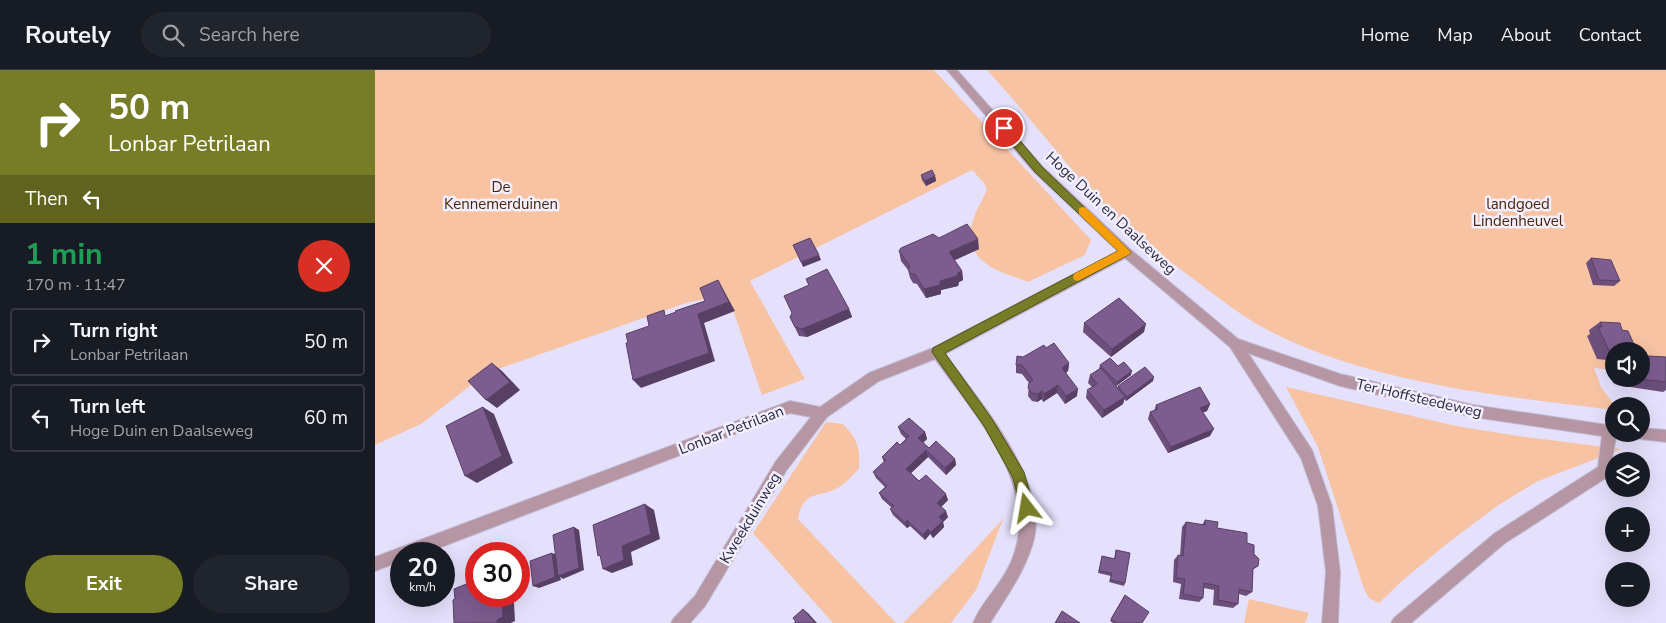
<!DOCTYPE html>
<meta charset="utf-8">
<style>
body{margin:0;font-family:"Nunito Sans",sans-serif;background:#20242c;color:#f1f3f6;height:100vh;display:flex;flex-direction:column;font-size:19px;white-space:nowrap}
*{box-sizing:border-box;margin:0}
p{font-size:16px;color:#9ea1a6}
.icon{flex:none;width:28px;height:28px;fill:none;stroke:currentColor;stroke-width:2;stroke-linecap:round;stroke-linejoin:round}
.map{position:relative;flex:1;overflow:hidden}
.side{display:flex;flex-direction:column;background:#171b24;width:375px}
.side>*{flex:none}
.hud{background:#777c26;color:#fff;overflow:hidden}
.controls{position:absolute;left:1230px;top:272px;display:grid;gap:10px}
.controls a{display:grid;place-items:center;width:45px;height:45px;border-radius:50%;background:#171b24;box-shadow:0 5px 20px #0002;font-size:25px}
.speed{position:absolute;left:15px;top:472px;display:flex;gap:10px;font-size:25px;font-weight:700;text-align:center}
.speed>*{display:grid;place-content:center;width:65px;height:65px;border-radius:50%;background:#171b24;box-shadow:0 5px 20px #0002;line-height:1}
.speed small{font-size:12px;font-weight:400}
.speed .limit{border:8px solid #d22;background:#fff;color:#111}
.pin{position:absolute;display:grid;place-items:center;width:42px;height:42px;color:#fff;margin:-21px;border:2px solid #fff;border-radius:50%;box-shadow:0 1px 5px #0007}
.me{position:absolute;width:55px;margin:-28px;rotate:346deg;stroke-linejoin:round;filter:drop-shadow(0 0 4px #0008)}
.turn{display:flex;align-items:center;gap:18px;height:105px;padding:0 25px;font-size:22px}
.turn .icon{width:65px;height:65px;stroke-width:2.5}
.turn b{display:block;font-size:35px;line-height:42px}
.then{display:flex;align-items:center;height:48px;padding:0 25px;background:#0003;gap:10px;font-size:19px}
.round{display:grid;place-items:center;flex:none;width:52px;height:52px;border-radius:26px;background:#20242c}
.overview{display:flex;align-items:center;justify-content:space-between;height:85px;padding:0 25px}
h1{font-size:30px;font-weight:700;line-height:38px;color:#1e9e55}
.button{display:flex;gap:10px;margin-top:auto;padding:10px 25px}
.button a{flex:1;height:58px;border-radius:30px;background:#777c26;color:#fff;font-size:20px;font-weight:700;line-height:58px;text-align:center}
.button a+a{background:#20242c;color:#f1f3f6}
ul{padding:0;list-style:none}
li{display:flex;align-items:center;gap:15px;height:68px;margin:0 10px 8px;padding:0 15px;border:2px solid #363941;border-radius:5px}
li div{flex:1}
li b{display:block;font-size:19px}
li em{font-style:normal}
header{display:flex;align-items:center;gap:30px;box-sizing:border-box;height:70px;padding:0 25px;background:#171b24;border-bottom:1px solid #363941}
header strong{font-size:24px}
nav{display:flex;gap:28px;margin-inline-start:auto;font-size:18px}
.search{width:350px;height:45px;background:#20242c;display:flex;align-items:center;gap:12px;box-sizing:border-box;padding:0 18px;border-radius:28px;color:#9ea1a6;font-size:19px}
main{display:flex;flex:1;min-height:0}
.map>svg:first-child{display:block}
.green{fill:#f7c3a3}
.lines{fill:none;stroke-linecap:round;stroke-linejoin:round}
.minor-casing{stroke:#c0bbd7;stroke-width:2}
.minor{fill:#b796a3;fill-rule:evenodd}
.wall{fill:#6c4f7b}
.shaded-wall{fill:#584064}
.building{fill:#7d5c8f;stroke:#584064}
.route{fill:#777c26;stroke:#4d5119}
.slow{fill:#f59e0b}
.labels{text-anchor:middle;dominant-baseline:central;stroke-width:5;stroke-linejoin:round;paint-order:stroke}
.park-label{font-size:15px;fill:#4a2408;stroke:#f2effe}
.street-label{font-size:15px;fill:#2e2842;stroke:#f2effe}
</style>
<header>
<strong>Routely</strong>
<div class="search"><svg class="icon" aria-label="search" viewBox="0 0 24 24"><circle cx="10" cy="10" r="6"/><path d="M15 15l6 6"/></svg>Search here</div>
<nav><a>Home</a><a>Map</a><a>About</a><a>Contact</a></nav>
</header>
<main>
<section class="side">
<div class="hud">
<div class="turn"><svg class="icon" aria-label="right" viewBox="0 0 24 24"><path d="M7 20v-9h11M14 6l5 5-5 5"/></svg><div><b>50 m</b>Lonbar Petrilaan</div></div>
<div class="then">Then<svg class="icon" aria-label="left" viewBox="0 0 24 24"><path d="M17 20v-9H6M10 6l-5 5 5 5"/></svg></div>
</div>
<div class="overview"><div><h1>1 min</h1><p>170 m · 11:47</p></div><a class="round" style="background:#d93025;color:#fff"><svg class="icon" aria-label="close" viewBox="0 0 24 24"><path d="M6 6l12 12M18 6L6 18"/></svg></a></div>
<ul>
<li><svg class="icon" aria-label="right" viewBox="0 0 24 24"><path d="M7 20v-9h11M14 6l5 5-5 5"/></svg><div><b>Turn right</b><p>Lonbar Petrilaan</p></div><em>50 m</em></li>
<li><svg class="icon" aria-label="left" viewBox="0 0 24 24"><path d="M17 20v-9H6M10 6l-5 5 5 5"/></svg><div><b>Turn left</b><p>Hoge Duin en Daalseweg</p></div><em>60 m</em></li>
</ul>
<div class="button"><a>Exit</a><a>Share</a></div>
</section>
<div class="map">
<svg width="1291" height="553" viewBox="0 0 1291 553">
<rect width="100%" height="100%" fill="#e5e0fc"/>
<g class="green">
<path d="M0 0H559L716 170 710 185 653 212C624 200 606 200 592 168L601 142 612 120 609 113 597 100 375 211 430 309 387 325 357 237 331 229 314 232 126 298 96 315 46 354 0 375Z"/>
<path d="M612 0H1291V307L1266 304V281H1239V300L1219 298 1226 317 1240 336 1239 340C1125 326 981 312 880 253 857 239 835 221 813 205 795 191 774 179 758 164 704 114 662 54 612 0Z"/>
<polygon points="911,317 1081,356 1143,366 1246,379 1161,412 1122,436 1074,472 1028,510 1004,533 994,528 989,519 943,377"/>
<path d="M451 352 468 354C483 370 485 377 484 399 478 404 473 411 466 416 446 429 428 418 423 449L521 553H458L378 463Z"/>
<polygon points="628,449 601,520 576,553 528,553 578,503"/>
<polygon points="874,529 934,543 930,553 869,553"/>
</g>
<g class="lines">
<defs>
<g id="minor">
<path d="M572 0H582L667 96 755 179 863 269 965 304 1098 335 1239 356V364H1245L1241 367 1234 406 1130 473 1036 553H1016L1019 548 1120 463 1223 397 1227 366 1098 347 965 316 873 283 937 380 957 436 965 502 963 553H947L951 502 943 436 926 388 855 277 750 188 570 284C603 329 673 410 659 469 651 500 632 526 615 553H598C607 531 627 514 636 492 668 418 600 345 560 289L504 311 452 347 411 401 330 536 315 553H296L299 548 320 526 401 391 436 347 415 343 48 484H26V491L0 501V487L415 331 445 337 494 303 558 278 743 181 659 102Z"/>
<polygon points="1266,358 1291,360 1291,372 1257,368 1255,364 1266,364"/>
</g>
</defs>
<use href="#minor" class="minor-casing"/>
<use href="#minor" class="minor"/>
</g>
<g class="wall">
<polygon points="546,105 560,106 561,111 551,116 547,110"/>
<polygon points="564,168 604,179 579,190 587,201 588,210 584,212 583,216 566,220 566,224 551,228 542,214 538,213 535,208 533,200 526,191 524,181"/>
<polygon points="1216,188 1245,211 1239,216 1218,215 1211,193"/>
<polygon points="431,209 474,239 477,247 432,267 424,266 415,247 434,216"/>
<polygon points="1225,252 1239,281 1239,309 1266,309 1267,289 1273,286 1291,288 1291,320 1288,322 1242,315 1238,313 1232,290 1222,289 1212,266 1215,264 1214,260"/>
<polygon points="709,253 769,262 736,287 708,262"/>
<polygon points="671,278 694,293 693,301 691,303 702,326 690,334 682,323 668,332 667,329 662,332 657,331 653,326 654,313 647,304 641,303 641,295 648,287"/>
<polygon points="725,295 743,296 756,305 741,316 742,318 743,316 778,311 751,331 749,329 748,334 727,348 711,328 712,320 717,317 713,313 715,305 724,299"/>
<polygon points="835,334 832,341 828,342 835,366 793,383 773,349 775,342 779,341 781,335"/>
<polygon points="523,357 550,362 552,369 548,373 554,378 580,389 581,395 571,405 553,387 536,403 544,411 573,430 566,437 573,447 568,452 569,457 558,468 555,464 550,470 535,456 532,458 518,445 515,439 517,438 507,429 504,423 510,417 501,408 498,402 509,392 507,387 525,375 531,369 526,364"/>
<polygon points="830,450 842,458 872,473 878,501 877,522 871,526 864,524 863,534 858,538 838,535 839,520 829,518 828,528 824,532 804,529 806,514 798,512 799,490 803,485 805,486 807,457 811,452 827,455"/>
<polygon points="741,480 750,513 749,516 734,512 736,506 723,503 727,486 739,489"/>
<polygon points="750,525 767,553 738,553 735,551"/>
</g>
<g class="shaded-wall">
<polygon points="560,106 561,111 551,116 550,111"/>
<polygon points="603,169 604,179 576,192 574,182"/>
<polygon points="444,185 446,190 428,197 426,192"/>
<polygon points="587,201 588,210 584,212 583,216 566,220 566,224 551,228 549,219"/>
<polygon points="343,210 360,241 329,253 340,291 266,318 258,310 323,244"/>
<polygon points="474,239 477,247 432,267 427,259"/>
<polygon points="771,254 769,262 736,287 737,279"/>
<polygon points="117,293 127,301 145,320 122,338 111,330"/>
<polygon points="694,293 693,301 686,306 687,298"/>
<polygon points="757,301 756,305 741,316 742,312"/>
<polygon points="779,307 778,311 751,331 752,327"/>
<polygon points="683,315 682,323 668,332 669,324"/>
<polygon points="703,319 702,326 690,334 691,326"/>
<polygon points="667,321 667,329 662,332 663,324"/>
<polygon points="750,327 748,334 727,348 729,340"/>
<polygon points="835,334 832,341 822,345 825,338"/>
<polygon points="108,337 119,344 138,393 102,413 90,406"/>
<polygon points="839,359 835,366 793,383 796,377"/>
<polygon points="550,362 552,369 545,375 543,368"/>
<polygon points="551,380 553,387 534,405 531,399"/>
<polygon points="580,389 581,395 571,405 570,398"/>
<polygon points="571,424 573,430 564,439 562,433"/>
<polygon points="270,434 279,440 285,469 256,482 258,495 237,503 228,499 247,476"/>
<polygon points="571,441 573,447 568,452 569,457 558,468 556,462 564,447"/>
<polygon points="532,450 535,456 532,458 530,453"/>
<polygon points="199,457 204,460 209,500 188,509 185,507 186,510 164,518 158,516 177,483 183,485"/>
<polygon points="553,459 555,464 550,470 548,465"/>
<polygon points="69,497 72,499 78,508 69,515"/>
<polygon points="120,526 132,526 132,531 139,533 140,551 136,553 122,553"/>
<polygon points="428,539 433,543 442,553 440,553"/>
</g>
<g class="building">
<polygon points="557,100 560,106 550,111 546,105"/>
<polygon points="592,154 603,169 574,182 587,201 583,203 582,206 565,211 565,215 549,219 540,204 536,204 533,199 535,196 524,181 526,178 558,164 564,168"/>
<polygon points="435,168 444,185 426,192 418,175"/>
<polygon points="1216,188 1236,190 1245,211 1224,210"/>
<polygon points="452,199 474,239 427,259 420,257 415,247 417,243 409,226 434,215 431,209"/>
<polygon points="343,210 354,232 323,244 334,283 258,310 251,273 253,273 251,264 274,256 272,246 289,240 290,246 301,242 300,241 330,231 325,218"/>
<polygon points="744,228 771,254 737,279 709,253"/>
<polygon points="1225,252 1245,253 1247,260 1253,261 1262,281 1234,281 1223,257 1227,257"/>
<polygon points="679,273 694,293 687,298 703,319 691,326 683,315 669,324 667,321 663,324 657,323 653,318 654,313 658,310 647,295 641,295 642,286 648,287 669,275 671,278"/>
<polygon points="1273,286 1291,287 1291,312 1264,309 1266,309 1266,289 1275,290"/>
<polygon points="735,288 743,296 749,292 757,301 742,312 725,295"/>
<polygon points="117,293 135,312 111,330 93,311"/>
<polygon points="770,297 779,307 752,327 743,316"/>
<polygon points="726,298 750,327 729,340 712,320 722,314 715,305"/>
<polygon points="825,317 835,334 825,338 839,359 796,377 775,342 783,339 781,335"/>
<polygon points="108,337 127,386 90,406 71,356"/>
<polygon points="534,348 550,362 543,368 554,378 561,371 580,389 570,398 551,380 531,399 544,411 551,405 571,424 562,433 571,441 564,447 568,451 556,462 553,459 548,465 532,450 530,453 515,439 519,436 504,423 512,416 498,402 511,390 507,387 522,372 525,375 534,366 523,357"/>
<polygon points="270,434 276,464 247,476 249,490 228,499 225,485 223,486 218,455"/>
<polygon points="830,450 843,452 842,458 872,463 872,473 879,475 879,484 884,489 883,496 878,499 877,522 864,519 863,534 843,530 844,516 829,513 828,528 808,524 810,509 801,508 803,485 808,486 811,452 830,455"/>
<polygon points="199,457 204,498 183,506 178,465"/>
<polygon points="741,480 755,483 750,513 735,510 737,503 724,501 727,486 740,489"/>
<polygon points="177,483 180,507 158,516 155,491"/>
<polygon points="101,510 101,526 120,526 121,532 127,529 128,547 122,550 122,553 79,553 78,530 80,529 79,519"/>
<polygon points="750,525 774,542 767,553 742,553 736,549"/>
<polygon points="428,539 440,553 419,553 421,552 418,548"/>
<polygon points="687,541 705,553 680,553"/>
</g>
<polygon class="route" points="629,55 633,56 667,97 756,182 755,184 570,283 617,349 649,402 659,438 657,442 652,444 648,442 646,438 638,408 609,356 557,282 558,278 743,181 660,102 626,61 626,56"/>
<polygon class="slow" points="708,137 711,138 756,182 755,184 703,211 699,210 698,207 699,204 743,181 704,144 704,138"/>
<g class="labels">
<g class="park-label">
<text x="126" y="117">De<tspan x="126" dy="17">Kennemerduinen</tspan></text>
<text x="1143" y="134">landgoed<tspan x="1143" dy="17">Lindenheuvel</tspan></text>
</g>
<g class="street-label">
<text transform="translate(736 143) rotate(43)">Hoge Duin en Daalseweg</text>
<text transform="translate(1044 328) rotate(13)">Ter Hoffsteedeweg</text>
<text transform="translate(356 360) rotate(-21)">Lonbar Petrilaan</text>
<text transform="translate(375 448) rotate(-59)">Kweekduinweg</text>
</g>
</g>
</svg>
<div class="controls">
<a><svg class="icon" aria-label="sound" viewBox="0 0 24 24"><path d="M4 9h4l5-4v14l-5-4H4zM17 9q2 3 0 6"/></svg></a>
<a><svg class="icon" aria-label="search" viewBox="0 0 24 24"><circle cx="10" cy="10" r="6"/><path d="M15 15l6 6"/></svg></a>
<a><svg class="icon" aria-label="layers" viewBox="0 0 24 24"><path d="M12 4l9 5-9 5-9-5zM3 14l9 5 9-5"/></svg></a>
<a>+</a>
<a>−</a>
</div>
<div class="speed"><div>20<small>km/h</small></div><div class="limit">30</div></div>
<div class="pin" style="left:629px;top:58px;background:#d93025"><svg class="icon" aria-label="arrive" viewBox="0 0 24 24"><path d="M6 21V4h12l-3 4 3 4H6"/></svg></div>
<svg class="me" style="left:652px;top:438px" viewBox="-20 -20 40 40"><path d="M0-17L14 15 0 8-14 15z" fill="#777c26" stroke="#fff" stroke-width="4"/></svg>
</div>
</main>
